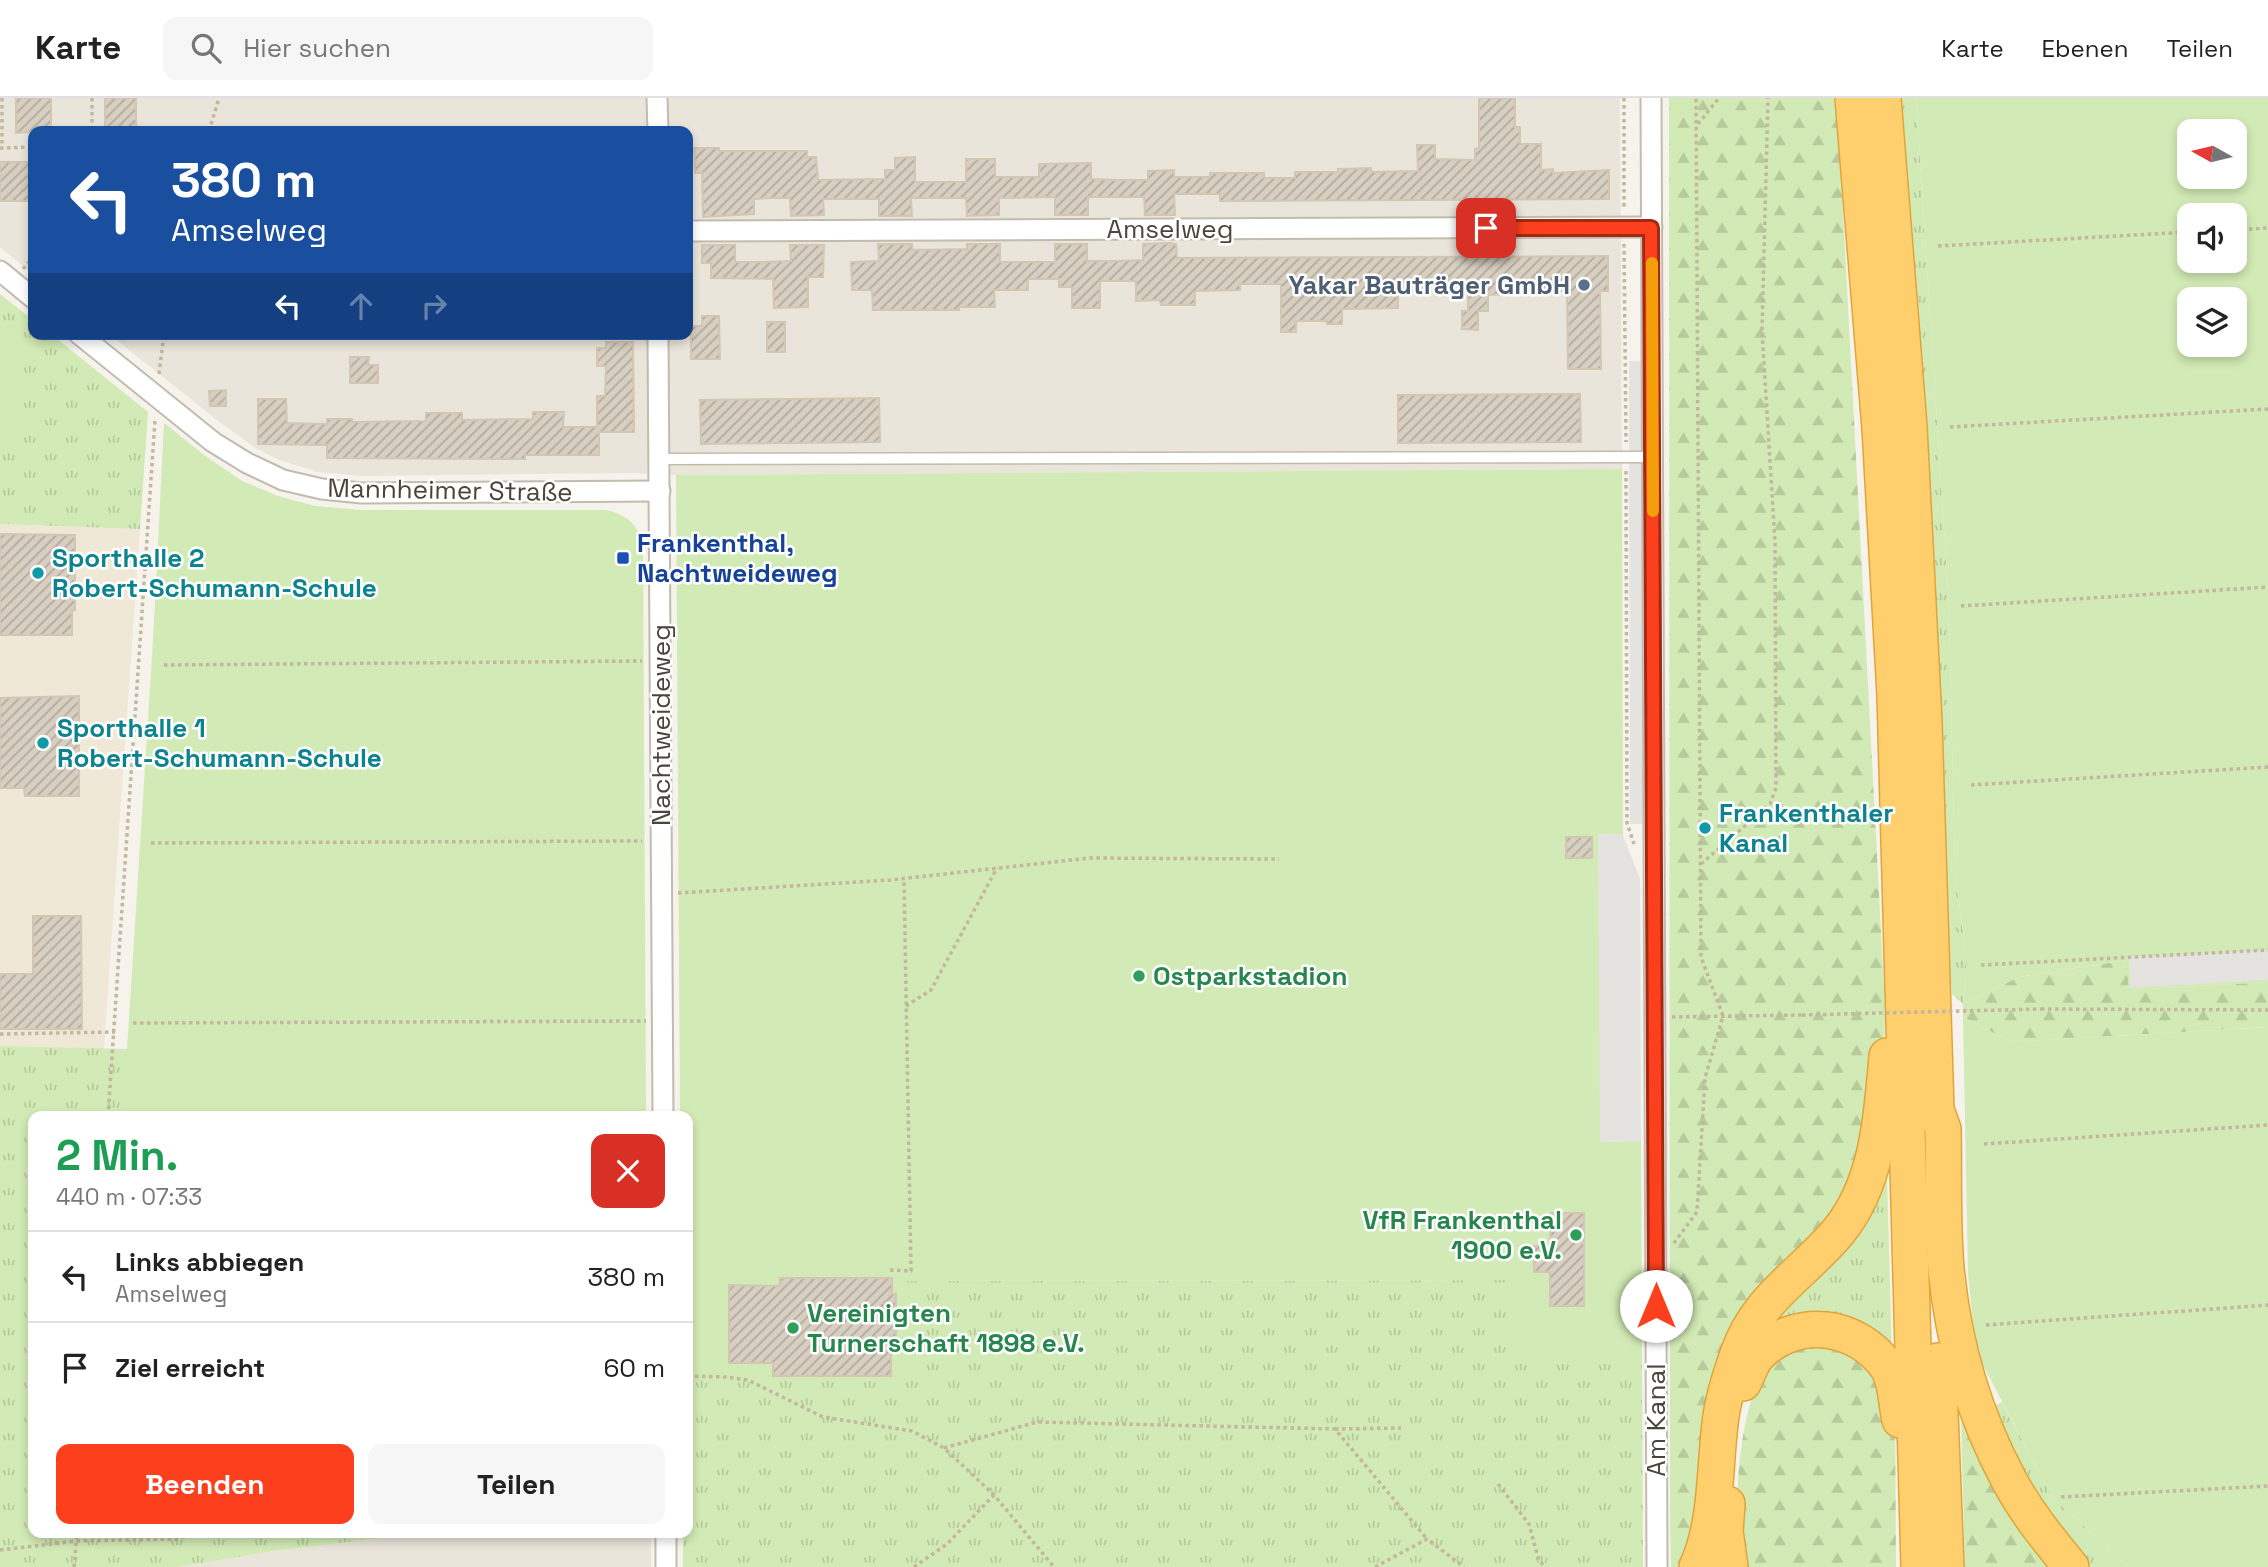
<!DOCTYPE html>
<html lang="de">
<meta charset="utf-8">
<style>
body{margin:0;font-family:"Space Grotesk",sans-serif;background:#f6f6f6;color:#222;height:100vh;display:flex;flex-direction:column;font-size:26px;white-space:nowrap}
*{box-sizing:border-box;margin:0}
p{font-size:23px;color:#767676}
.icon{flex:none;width:38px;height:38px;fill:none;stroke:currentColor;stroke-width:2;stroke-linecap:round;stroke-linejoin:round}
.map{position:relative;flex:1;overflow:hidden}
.drawer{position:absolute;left:28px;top:1013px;width:665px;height:427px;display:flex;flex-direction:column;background:#fff;border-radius:14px;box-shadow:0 4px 10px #0003}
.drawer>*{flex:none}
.hud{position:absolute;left:28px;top:28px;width:665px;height:214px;border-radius:14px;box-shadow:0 4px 10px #0003;background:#1a4fa0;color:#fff;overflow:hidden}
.needle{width:46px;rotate:278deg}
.tools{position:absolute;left:2177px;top:21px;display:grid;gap:14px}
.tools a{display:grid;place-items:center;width:70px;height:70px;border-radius:14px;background:#fff;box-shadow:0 4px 10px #0003;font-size:35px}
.pin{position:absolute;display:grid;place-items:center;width:60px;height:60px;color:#fff;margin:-30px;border-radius:14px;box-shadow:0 4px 10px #0006}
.me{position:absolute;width:77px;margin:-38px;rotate:0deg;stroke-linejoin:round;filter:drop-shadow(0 0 5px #0008)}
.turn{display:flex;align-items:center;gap:24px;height:147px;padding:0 28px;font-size:32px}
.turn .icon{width:91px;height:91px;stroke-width:2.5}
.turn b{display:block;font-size:49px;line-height:60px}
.lanes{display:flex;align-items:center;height:66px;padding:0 28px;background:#0003;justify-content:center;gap:35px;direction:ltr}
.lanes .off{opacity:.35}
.round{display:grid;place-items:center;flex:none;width:74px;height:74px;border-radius:14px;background:#f6f6f6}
.summary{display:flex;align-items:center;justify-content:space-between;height:119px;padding:0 28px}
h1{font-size:42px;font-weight:800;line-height:52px;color:#1e9e55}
.action{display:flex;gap:14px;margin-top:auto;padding:14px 28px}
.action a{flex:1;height:80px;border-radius:14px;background:#fc3f1d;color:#fff;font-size:28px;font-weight:800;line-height:80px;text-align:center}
.action a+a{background:#f6f6f6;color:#222}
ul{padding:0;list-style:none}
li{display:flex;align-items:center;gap:21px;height:91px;padding:0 28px;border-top:2px solid #e0e0e0}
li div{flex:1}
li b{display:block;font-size:26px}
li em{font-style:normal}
header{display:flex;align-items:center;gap:42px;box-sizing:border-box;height:98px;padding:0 35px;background:#fff;border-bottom:2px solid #e0e0e0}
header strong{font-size:33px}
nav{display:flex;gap:38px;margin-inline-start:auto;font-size:24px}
.search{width:490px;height:63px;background:#f6f6f6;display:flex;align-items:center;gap:18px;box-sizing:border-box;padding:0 24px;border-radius:14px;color:#767676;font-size:26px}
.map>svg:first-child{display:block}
.residential{fill:#eae5da}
.education{fill:#efe8d6}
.grass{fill:url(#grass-tufts)}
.forest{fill:url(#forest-firs)}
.garden{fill:#d2eab5;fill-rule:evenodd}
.parking{fill:#e5e3e0}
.building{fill:url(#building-hatch);stroke:#d3c7b4;stroke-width:2}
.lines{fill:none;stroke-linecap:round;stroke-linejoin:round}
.lane-casing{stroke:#c2bbae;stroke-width:13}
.street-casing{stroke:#c2bbae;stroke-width:23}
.highway-casing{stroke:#e0a43c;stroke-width:38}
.path{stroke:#c4b79f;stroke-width:3.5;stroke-dasharray:3.5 3.5;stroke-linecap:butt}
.lane{stroke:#fff;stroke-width:10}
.street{stroke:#fff;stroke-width:19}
.highway{stroke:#ffcf6e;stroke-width:35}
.path-bridge{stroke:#c4b79f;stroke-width:3.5;stroke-dasharray:3.5 3.5;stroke-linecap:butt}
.route-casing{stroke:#a42913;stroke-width:18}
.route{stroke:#fc3f1d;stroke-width:12}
.slow{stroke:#f59e0b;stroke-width:12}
.service-dot{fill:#5c6f8a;stroke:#fff;stroke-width:2.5}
.transit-dot{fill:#1a4fb4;stroke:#fff;stroke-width:2.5}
.culture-dot{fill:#0f9aa8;stroke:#fff;stroke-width:2.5}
.leisure-dot{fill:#2e9e5b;stroke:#fff;stroke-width:2.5}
.labels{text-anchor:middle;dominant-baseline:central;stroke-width:5;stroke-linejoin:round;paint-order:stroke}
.street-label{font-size:26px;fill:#4b4439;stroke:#fff}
.service-label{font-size:26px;font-weight:bold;fill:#4e5e75;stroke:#fff;text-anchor:end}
.transit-label{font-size:26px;font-weight:bold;fill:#164399;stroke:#fff;text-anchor:start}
.culture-label{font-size:26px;font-weight:bold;fill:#0d838f;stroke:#fff;text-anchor:start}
.leisure-label{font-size:26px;font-weight:bold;fill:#27864d;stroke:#fff;text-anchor:start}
</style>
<header>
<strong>Karte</strong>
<div class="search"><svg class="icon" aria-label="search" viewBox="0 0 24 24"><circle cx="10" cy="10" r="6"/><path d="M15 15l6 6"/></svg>Hier suchen</div>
<nav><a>Karte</a><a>Ebenen</a><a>Teilen</a></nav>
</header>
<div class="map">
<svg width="2268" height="1469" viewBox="0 0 2268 1469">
<defs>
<pattern id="grass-tufts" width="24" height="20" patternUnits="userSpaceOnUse" patternTransform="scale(1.75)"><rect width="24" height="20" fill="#d2eab5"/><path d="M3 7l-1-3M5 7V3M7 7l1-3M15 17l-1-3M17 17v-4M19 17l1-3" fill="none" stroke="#b6ca9c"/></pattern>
<pattern id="forest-firs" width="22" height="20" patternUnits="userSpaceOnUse" patternTransform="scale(1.75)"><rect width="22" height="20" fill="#d2eab5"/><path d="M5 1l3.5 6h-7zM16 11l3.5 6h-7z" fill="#b6ca9c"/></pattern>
<pattern id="building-hatch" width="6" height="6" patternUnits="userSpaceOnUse" patternTransform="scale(1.75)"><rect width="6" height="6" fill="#d8cfc1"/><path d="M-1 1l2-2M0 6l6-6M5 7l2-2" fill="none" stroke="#b1aa9e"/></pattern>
</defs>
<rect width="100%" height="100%" fill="#f6f3ec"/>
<g class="residential">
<polygon points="0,0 1620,0 1622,371 676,377 628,375 362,378 317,374 277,361 257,351 221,325 109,236 688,236 688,33 33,33 33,176 0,149"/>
<polygon points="420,1435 651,1435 651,1469 178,1469 268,1454"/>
</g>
<polygon class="education" points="0,426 140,431 104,951 0,948"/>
<g class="grass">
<polygon points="1900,0 1916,0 1949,508 1955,775 1967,863 1963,906 1952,896 1942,780"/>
<polygon points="0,196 33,222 33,236 51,236 148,314 140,431 0,426"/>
<polygon points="0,948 128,951 123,1018 33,1018 33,1435 420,1435 268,1454 178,1469 0,1469"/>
<polygon points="1886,1041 1892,1262 1779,1231 1764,1221"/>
<polygon points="1511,1182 1511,1266 1642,1266 1643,1469 683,1469 683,1435 688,1435 688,1277 737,1277 897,1183"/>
<path d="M2002 1304 2052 1399 2129 1469H2091C2043 1423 2020 1368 1991 1310Z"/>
</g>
<g class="forest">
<polygon points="1669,0 1837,0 1885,909 1884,963 1862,1080 1773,1186 1687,1469 1671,1469 1670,1423"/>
<polygon points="2127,862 2129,892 2268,884 2268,929 2011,944 1963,919 1963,906 2019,879"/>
<path d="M1812 1239 1858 1249 1895 1302 1896 1469H1740C1733 1421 1737 1314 1764 1273 1773 1261 1800 1248 1812 1239Z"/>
<polygon points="1960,1285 2061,1469 1965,1469"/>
</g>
<g class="garden">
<path d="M1916 0H2268V884L2129 892 2126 862 2019 879 1963 906 1967 863 1955 775 1949 508ZM2189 33H2235V79H2189ZM2189 117H2235V163H2189ZM2189 201H2235V247H2189Z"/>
<polygon points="22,226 23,339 0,340 0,227"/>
<path d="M164 325 204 357 242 383 278 398 315 408 362 412H605C627 416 639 427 643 449L646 1014 123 1015 153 543Z"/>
<polygon points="1622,371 1623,737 1599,736 1601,1044 1641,1043 1642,1266 1511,1266 1511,1182 898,1183 897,1283 791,1283 737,1277 688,1277 688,1018 680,1018 676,377"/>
<polygon points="1963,919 2011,944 2268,929 2268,1469 2129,1469 2052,1399 1982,1265 1973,1225 1968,1175"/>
</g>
<g class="parking">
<polygon points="1629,263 1646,263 1647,726 1630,726"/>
<polygon points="1598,736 1623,737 1640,781 1641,1043 1600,1044"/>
<polygon points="2268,852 2268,882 2130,890 2129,859"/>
</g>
<g class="building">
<polygon points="16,0 51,0 51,33 16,35"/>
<rect x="105" y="0" width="31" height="33"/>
<polygon points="1479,0 1515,0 1515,29 1520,29 1520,46 1541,46 1541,72 1553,71 1553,75 1609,72 1609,101 1220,103 1220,96 1174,96 1175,117 1145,117 1144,99 1088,99 1088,117 1055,117 1055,99 999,100 999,117 967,118 966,100 911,100 912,118 879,118 879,101 823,101 824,117 791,118 790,100 771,100 754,101 754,116 703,119 702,75 695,75 694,50 719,50 719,53 807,53 807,59 816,59 818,82 885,81 885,72 895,72 895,60 915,59 915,84 966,84 966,61 995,61 995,79 1039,79 1039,66 1091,65 1091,81 1116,82 1148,82 1148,73 1174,72 1174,79 1210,79 1210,75 1264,75 1264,80 1295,80 1295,74 1338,74 1338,71 1371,70 1371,74 1418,73 1417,47 1435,47 1435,61 1475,62 1475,51 1479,50"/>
<rect x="0" y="64" width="33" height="39"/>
<polygon points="1170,145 1176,146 1177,160 1608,158 1608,193 1600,193 1601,271 1568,271 1567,193 1488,197 1488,213 1478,213 1478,232 1462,231 1462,213 1468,213 1468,182 1423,182 1423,193 1398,193 1398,210 1342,211 1342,226 1327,226 1327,223 1296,223 1296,234 1281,234 1281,186 1240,186 1240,192 1195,193 1195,207 1161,207 1160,202 1136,203 1136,183 1100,183 1100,210 1072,210 1072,189 1059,189 1059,181 1028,181 1028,192 994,192 995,209 959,209 959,212 873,212 872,192 852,192 851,164 879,163 878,146 912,146 912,152 967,151 967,146 1000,146 1000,164 1055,164 1055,146 1087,146 1087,163 1116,163 1143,162 1143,146"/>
<polygon points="702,147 735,147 735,164 763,164 791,163 790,147 824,147 823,179 808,179 808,209 774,210 773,181 711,180 711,165 702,165"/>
<polygon points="702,218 719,218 720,261 691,261 691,228 702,228"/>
<rect x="767" y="224" width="18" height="30"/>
<polygon points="606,244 633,244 634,334 599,334 599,357 525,357 525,361 327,360 327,347 258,346 258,301 286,301 287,325 327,326 327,321 352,321 352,324 426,323 426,315 462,315 462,322 533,321 533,314 564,314 563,329 597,329 597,298 605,298 606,268 597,268 597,250 606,250"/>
<polygon points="350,259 369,259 368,267 378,267 378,285 350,285"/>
<polygon points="226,292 226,308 210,308 209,293"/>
<polygon points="1580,296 1581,344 1398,345 1398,297"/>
<polygon points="879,300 880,344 701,346 700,302"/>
<polygon points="0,436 75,437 75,512 72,513 72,537 0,537"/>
<polygon points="79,598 79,698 25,698 24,690 0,690 0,600"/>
<rect x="1566" y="739" width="26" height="21"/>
<polygon points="33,818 81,818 82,931 0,931 0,876 33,876"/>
<polygon points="1551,1115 1584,1115 1584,1208 1550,1208 1550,1174 1534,1174 1534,1148 1550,1148"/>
<polygon points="780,1180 892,1180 892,1196 896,1196 896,1251 891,1251 891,1278 773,1278 773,1265 729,1265 729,1187 780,1188"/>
</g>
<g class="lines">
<defs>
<polyline id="lane" points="659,361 1653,359"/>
<g id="street">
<polyline points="657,0 658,33"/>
<polyline points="1651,0 1657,1469"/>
<polyline points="688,133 1652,129"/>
<polyline points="0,173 33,200"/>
<polyline points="79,236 213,344 247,365 283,382 322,391 362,395 660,393"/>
<polyline points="658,236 663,1018"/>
<polyline points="666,1435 666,1469"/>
</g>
<g id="highway">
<polyline points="1853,0 1880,330 1895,597 1919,1469"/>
<path d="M1883 0 1909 329 1924 624 1936 1012 1943 1031C1944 1077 1942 1124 1946 1170 1953 1243 1974 1317 2009 1382 2026 1414 2048 1441 2071 1469"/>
<polyline points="1938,1263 1946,1469"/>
<path d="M1743 1285C1748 1276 1751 1264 1758 1257 1796 1217 1858 1226 1888 1270 1897 1285 1896 1306 1900 1322"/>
<polyline points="1727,1406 1725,1433 1730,1469"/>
<path d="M1697 1469C1718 1423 1714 1367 1721 1318 1724 1297 1731 1276 1738 1256 1757 1200 1802 1177 1838 1134 1878 1086 1882 1018 1887 958"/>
</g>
</defs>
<use href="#lane" class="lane-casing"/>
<use href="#street" class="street-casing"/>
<use href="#highway" class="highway-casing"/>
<g class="path">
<polyline points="2,0 2,50"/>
<polyline points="92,0 92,33"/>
<polyline points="1624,0 1624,110"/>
<polyline points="1698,26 1719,0"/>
<polyline points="209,33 219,0"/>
<polyline points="0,50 33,49"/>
<polyline points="2235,132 2268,130"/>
<polyline points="1624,146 1626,344"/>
<polyline points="1938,148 2189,134"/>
<polyline points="23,171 33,159"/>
<polyline points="159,276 164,236"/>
<polyline points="1950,329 2268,311"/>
<polyline points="1626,373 1627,725 1634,746"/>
<polyline points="1961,508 2268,489"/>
<polyline points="164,567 642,563"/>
<polyline points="1971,687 2268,669"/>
<polyline points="151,745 642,743"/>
<polyline points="1701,766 1770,706 1776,690 1775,444 1762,233 1768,0"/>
<polyline points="678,795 890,782 1090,760 1279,761"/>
<polyline points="1981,867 2268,852"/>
<polyline points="906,908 931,892 997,770"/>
<polyline points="2041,911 2268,912"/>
<polyline points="1672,919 1802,917"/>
<polyline points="133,925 646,923"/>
<polyline points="0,936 115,934"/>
<polyline points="108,1018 155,322"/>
<polyline points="1984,1046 2268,1027"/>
<polyline points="1674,1145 1697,1114 1705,980 1723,918 1701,859 1696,0"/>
<polyline points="890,1172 911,1173 904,781"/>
<polyline points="1986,1227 2268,1207"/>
<polyline points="688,1278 726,1279 748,1282 823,1319 912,1333 944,1350 994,1397 1054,1469"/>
<polyline points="1335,1331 1401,1330"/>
<polyline points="944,1350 1037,1324 1335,1331 1427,1441"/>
<polyline points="1498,1386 1529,1426 1539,1463 1546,1469"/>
<polyline points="2061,1399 2268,1388"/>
<polyline points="133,1435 145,1441"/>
<polyline points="0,1452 77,1443 176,1441 198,1435"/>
<polyline points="74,1469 77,1435"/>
<polyline points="914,1469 947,1446 994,1397"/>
<polyline points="1375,1469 1427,1441 1464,1469"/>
</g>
<use href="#lane" class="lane"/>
<use href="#street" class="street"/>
<use href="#highway" class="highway"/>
<polyline class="path-bridge" points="1802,917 2041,911"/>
</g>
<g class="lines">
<defs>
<polyline id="route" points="1486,130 1651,130 1656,1208"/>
</defs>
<use href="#route" class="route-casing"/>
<use href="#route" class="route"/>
<polyline class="slow" points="1652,165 1653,413"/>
</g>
<circle class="service-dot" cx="1584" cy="187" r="7"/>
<rect class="transit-dot" x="616" y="453" width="14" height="14" rx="3.5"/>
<g class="culture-dot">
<circle cx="38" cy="475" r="7"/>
<circle cx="43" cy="645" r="7"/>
<circle cx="1705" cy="730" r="7"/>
</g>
<g class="leisure-dot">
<circle cx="1139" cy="878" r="7"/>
<circle cx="1576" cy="1137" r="7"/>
<circle cx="793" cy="1230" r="7"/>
</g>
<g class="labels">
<g class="street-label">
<text x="1170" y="131">Amselweg</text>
<text transform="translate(450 392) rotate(1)">Mannheimer Straße</text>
<text transform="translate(661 627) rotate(-90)">Nachtweideweg</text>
<text transform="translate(1656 1322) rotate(-90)">Am Kanal</text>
</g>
<g class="service-label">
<text x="1570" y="187">Yakar Bauträger GmbH</text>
</g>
<g class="transit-label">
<text x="637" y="445">Frankenthal,<tspan x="637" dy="30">Nachtweideweg</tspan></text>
</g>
<g class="culture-label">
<text x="52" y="460">Sporthalle 2<tspan x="52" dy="30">Robert-Schumann-Schule</tspan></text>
<text x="57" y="630">Sporthalle 1<tspan x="57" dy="30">Robert-Schumann-Schule</tspan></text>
<text x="1719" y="715">Frankenthaler<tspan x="1719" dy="30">Kanal</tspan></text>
</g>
<g class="leisure-label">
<text x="1153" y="878">Ostparkstadion</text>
<text x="1562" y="1122" text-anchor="end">VfR Frankenthal<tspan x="1562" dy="30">1900 e.V.</tspan></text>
<text x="807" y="1215">Vereinigten<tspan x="807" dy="30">Turnerschaft 1898 e.V.</tspan></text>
</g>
</g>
</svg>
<div class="tools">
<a><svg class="needle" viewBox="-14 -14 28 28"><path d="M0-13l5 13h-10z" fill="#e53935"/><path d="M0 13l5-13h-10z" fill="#767676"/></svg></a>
<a><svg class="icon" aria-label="sound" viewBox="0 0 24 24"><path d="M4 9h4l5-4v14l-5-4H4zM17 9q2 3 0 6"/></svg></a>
<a><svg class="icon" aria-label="layers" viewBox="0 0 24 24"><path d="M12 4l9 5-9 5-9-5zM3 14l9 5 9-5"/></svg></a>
</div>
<div class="pin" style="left:1486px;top:130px;background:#d93025"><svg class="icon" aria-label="arrive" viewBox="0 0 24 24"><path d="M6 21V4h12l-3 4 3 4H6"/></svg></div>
<svg class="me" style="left:1656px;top:1208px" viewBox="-20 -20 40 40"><circle r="19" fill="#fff"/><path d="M0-13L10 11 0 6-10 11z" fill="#fc3f1d"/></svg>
<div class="hud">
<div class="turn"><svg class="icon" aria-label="left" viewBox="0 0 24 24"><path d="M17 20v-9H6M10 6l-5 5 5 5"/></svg><div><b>380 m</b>Amselweg</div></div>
<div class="lanes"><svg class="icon" aria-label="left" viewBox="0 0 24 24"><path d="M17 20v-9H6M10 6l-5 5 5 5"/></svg><svg class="icon off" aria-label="ahead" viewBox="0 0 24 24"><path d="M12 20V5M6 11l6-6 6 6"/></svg><svg class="icon off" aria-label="right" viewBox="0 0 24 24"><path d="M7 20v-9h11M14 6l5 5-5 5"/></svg></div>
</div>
<section class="drawer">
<div class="summary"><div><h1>2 Min.</h1><p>440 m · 07:33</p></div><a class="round" style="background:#d93025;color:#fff"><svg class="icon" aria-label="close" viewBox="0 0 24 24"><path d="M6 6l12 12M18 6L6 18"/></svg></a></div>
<ul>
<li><svg class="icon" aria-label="left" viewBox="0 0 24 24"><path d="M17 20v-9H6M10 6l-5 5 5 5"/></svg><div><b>Links abbiegen</b><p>Amselweg</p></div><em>380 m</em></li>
<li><svg class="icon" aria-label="arrive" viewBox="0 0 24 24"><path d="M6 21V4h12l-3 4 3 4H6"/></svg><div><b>Ziel erreicht</b></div><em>60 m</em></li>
</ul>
<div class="action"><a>Beenden</a><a>Teilen</a></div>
</section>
</div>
